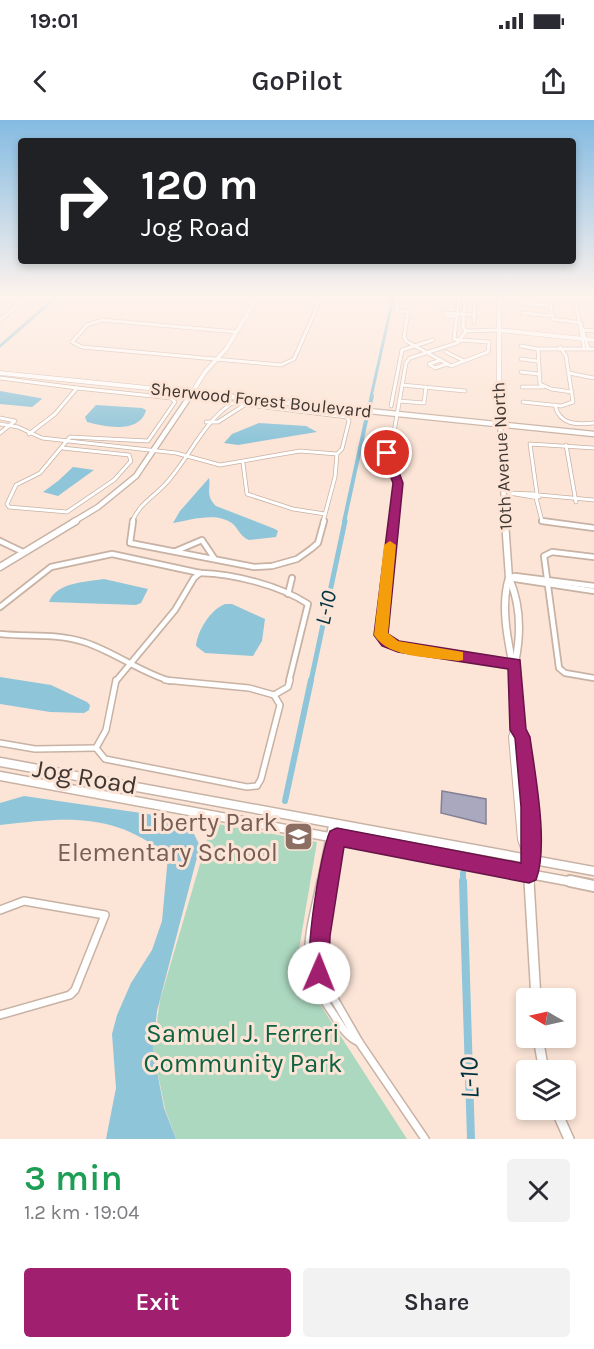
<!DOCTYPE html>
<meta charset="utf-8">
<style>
body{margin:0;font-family:Karla,sans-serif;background:#f2f2f3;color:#2b2b33;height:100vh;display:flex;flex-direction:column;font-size:22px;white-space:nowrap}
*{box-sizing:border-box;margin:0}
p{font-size:20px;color:#7c7c81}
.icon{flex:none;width:33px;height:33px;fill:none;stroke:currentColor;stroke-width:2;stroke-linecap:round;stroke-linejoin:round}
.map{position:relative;height:1019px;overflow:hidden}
.sheet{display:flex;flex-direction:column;background:#fff;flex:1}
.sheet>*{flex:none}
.guide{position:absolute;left:18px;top:18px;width:558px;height:126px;border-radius:6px;box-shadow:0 3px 9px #0003;background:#202124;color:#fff;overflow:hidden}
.needle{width:39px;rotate:279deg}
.buttons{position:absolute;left:516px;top:868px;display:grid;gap:12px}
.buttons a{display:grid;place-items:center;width:60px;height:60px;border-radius:6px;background:#fff;box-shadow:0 3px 9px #0003;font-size:30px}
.pin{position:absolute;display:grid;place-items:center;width:51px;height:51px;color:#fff;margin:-26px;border:3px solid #fff;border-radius:50%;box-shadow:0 2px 6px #0007}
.me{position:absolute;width:66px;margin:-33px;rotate:1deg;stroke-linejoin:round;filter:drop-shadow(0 0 4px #0008)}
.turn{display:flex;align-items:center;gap:21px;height:126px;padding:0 24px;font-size:27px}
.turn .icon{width:78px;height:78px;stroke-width:2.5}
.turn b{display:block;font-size:42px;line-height:51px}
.round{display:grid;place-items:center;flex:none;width:63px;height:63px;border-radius:6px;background:#f2f2f3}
.headline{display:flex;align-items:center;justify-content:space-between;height:102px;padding:0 24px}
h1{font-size:36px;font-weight:600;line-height:45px;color:#1e9e55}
.primary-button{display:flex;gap:12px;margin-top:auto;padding:12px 24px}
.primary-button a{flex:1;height:69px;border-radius:6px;background:#a01f6f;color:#fff;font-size:24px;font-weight:600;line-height:69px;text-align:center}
.primary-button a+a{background:#f2f2f3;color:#2b2b33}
.status{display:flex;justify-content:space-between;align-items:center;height:42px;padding:0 30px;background:#fff;direction:ltr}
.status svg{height:16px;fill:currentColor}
header{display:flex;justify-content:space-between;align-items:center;height:78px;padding:0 24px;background:#fff;font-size:27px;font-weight:600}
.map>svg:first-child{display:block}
.green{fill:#acd8c0}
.water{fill:#8fc5d9}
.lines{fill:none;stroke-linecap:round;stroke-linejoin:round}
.canal-far4{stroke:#8fc5d9;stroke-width:3}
.canal-far3{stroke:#8fc5d9;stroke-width:4}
.canal-far2{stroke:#8fc5d9;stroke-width:5}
.canal-far1{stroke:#8fc5d9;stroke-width:6}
.canal{stroke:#8fc5d9;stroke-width:8}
.building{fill:#aaa8be;stroke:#838196;stroke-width:1.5}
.minor-far3-casing{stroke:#c7b2a4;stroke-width:4.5}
.minor-far2-casing{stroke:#c7b2a4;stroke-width:8}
.minor-far1-casing{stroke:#c7b2a4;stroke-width:8}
.minor-casing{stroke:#c7b2a4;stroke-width:10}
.tertiary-far4-casing{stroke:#c7b2a4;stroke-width:5}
.tertiary-far3-casing{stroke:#c7b2a4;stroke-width:7}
.tertiary-far2-casing{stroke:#c7b2a4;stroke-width:9}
.tertiary-far1-casing{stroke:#c7b2a4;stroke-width:10}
.tertiary-casing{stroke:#c7b2a4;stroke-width:12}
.secondary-far1-casing{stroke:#c7b2a4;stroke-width:11}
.secondary-casing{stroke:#c7b2a4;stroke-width:14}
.minor-far3{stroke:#fff;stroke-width:3}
.minor-far2{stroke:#fff;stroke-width:4.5}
.minor-far1{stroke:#fff;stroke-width:5}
.minor{stroke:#fff;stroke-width:7}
.tertiary-far4{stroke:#fff;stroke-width:4}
.tertiary-far3{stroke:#fff;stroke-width:4.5}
.tertiary-far2{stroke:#fff;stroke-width:6}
.tertiary-far1{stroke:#fff;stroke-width:8}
.tertiary{stroke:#fff;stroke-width:9}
.secondary-far1{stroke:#fff;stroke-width:8}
.secondary{stroke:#fff;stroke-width:10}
.route{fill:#a01f6f;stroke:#681448;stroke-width:1.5}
.slow{fill:#f59e0b}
.labels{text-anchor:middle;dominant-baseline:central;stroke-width:6;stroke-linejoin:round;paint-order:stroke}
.far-street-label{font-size:18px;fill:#3f3631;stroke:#fce5d7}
.water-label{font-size:22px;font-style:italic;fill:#003342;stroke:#fce5d7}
.near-street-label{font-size:26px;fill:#3f3631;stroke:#fce5d7}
.near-education-label{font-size:26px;fill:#785e54;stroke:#fce5d7;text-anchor:end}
.near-park-label{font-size:26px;fill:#0d6241;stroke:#fce5d7}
.near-water-label{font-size:27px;font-style:italic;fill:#003342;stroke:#fce5d7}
</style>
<div class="status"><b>19:01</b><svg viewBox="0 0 49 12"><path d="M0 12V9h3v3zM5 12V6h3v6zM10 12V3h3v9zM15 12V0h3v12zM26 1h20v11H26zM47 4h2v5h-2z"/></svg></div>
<header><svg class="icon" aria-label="back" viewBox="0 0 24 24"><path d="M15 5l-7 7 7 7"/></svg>GoPilot<svg class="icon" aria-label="share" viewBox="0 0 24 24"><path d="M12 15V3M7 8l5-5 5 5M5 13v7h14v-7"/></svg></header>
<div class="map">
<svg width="594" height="1019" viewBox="0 0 594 1019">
<rect width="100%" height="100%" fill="#fce5d7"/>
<polygon class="green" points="212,703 317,722 296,847 407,1019 176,1019 165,989 153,930 160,880"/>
<g class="water">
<polygon points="0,271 40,278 42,279 32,287 0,284"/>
<path d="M96 285 142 288 146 290C140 314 105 307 87 302L85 297Z"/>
<polygon points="259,303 306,306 317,312 238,325 224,323 232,314"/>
<polygon points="73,347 94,350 58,376 43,372 58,361"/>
<path d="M209 358C211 367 205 376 216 386L275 409 278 411 276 417 249 420C241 417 239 410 233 404 217 391 190 400 173 403L180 391Z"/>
<path d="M104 459 148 469 141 483 136 485 49 482C56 462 86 462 104 459Z"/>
<path d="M225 484H232L265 499 262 521 253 536 205 533 196 526C197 511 211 489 225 484Z"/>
<polygon points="0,557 51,565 87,582 90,585 89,590 84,593 50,592 0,584"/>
<path d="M24 676 162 696 192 710 200 726 157 891 153 930 164 988 176 1019H106L116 968 112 914 117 895 131 863 152 830 162 801 168 736C113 691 66 698 0 705V683Z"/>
</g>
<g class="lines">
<g class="canal-far4">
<polyline points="0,226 55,178"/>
<polyline points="371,277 393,178"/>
</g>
<g class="canal-far3">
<polyline points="369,288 372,276"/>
<polyline points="344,402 367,296"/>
</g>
<polyline class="canal-far2" points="311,561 345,401"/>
<g class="canal-far1">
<polyline points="285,681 311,560"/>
<polyline points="463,753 463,763"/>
</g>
<polyline class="canal" points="463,761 471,1019"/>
</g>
<polygon class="building" points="442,671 486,679 486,704 441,693"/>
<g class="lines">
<defs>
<g id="minor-far3">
<polyline points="398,178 396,191 408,192 404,217 406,221 451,246 488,232 489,222 461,220"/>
<polyline points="459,178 454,219 461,221"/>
<polyline points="465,178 463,207 466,211"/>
<polyline points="549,178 553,199 581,203"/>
<polyline points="575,178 584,228"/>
<polyline points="522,183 550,186"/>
<polyline points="522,193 552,196"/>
<polyline points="457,197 446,196 445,193 474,195"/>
<polyline points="0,200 27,178"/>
<polyline points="474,202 475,178"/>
<polyline points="581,205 588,228"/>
<polyline points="582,210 594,211"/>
<polyline points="466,211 498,210"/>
<polyline points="237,212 102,200 87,205 72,222 82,227 281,245 294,239 321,178"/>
<polyline points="521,226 538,229 594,229"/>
<polyline points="538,229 540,264 551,269 572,272"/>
<polyline points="446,232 464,241"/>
<polyline points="521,239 537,241"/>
<polyline points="441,240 429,244 435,248 447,244"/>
<polyline points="521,252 538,254"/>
<polyline points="569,253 594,258"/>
<polyline points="0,258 77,268 55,294 29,314"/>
<polyline points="402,265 465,271"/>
<polyline points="522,267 543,267"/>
<polyline points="399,281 424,283 426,267"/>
<polyline points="523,282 561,286 573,282 566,236 560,227"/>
<path d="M555 285C559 305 577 305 594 303"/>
<polyline points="391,286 402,230 433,220"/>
<polyline points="0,298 15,301 0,313"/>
<polyline points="206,302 218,302 246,284"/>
<polyline points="0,304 18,307 42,318 176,333 220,345 300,331 337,334"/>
<polyline points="566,325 576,382"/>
<polyline points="62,328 129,335 131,341 114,360 67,392 9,387 7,384 16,365 40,353 70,317 148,321 175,282 171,278 77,268"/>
<polyline points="243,343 247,374 293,389 325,394"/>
<polyline points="509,373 534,374"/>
<polyline points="509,373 533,377"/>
<polygon points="534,374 539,377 533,377"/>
<polyline points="537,374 530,324 594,328"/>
<polyline points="539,375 594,380"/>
<polyline points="536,378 542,401 551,402"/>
<path d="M132 402C139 383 157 375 169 360 191 334 203 303 232 283L347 297 349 301 342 329 337 334 335 357 323 402"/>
<polyline points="393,402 398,363 387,329 394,312 406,243 410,238 457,223 466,211"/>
</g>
<g id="minor-far2">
<polyline points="133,401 130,423 254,447 272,446 297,439 311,429 318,423 324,401"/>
<polyline points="393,401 380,512 387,522 398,527 513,544"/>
<polyline points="542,401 594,408"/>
<polyline points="0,421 23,432"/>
<polyline points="176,431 202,420 214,438"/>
<polyline points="594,437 552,432 544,436 559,548 565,553 594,558"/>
<path d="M200 453C234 454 279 465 308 484L289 561"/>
<polyline points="509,458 594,471"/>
<polyline points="509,458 515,456 594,466"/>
<polyline points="288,474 292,458"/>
<polyline points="0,487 51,447 112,434 200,453"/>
<path d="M0 514C28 517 57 513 84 522 115 532 139 552 170 561"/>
<polyline points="116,561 175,490 194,458 200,453"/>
</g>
<g id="minor-far1">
<polyline points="116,560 106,610 96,628 105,639 247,667 257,666 261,659 280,585 274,575"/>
<polyline points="165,560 249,568 274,575"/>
<polyline points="274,575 288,567 290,560"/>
<polyline points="0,623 35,629 96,628"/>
<polyline points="320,763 332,703"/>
<polyline points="328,763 339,704"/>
</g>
<g id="minor">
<path d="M321 761C309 819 296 843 334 895 341 906 347 917 359 922"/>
<polyline points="328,761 319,827 320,854 359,922 425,1019"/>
<polyline points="0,790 24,781 105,795 75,870 70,875 0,895"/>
</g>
<g id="tertiary-far4">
<polyline points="499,178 499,277"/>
<polyline points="498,210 594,220"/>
<polyline points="0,253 237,277"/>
<polyline points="189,277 205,252 226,229 257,178"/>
</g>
<g id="tertiary-far3">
<polyline points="222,276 594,314"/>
<polyline points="499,276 505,402"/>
<polyline points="73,402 98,387 136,356 190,276"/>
</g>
<g id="tertiary-far2">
<path d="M505 401 509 458C499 489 510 530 516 561"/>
<polyline points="0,447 76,401"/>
<path d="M509 458C521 485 521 515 515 543"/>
</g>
<g id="tertiary-far1">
<polyline points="516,560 519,598 513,617 522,719 529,739"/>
<polyline points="518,610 522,617 532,725 530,763"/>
</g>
<g id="tertiary">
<polyline points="529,761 536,879"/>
<polyline points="538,918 544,951"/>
<polyline points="556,990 569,1019"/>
</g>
<g id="secondary-far1">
<polyline points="0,642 594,751"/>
<polyline points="0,656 578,763"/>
</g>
<polyline id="secondary" points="570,761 594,766"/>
</defs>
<use href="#minor-far3" class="minor-far3-casing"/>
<use href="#minor-far2" class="minor-far2-casing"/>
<use href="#minor-far1" class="minor-far1-casing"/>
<use href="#minor" class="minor-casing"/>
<use href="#tertiary-far4" class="tertiary-far4-casing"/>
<use href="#tertiary-far3" class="tertiary-far3-casing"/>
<use href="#tertiary-far2" class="tertiary-far2-casing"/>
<use href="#tertiary-far1" class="tertiary-far1-casing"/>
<use href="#tertiary" class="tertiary-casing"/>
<use href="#secondary-far1" class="secondary-far1-casing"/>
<use href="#secondary" class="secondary-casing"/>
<use href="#minor-far3" class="minor-far3"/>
<use href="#minor-far2" class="minor-far2"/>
<use href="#minor-far1" class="minor-far1"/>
<use href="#minor" class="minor"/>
<use href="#tertiary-far4" class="tertiary-far4"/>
<use href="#tertiary-far3" class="tertiary-far3"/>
<use href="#tertiary-far2" class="tertiary-far2"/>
<use href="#tertiary-far1" class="tertiary-far1"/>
<use href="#tertiary" class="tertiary"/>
<use href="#secondary-far1" class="secondary-far1"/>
<use href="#secondary" class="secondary"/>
</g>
<linearGradient id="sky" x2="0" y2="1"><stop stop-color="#84bbe2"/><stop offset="0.55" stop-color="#fef3ed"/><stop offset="1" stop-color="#fef3ed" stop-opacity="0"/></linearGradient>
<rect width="594" height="321" fill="url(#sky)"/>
<path class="route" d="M387 330 392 333 403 363 388 514 399 521 520 540 526 609 530 617C535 654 549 726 536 760L529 763 344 727 330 816 329 853 326 860 319 863 312 860C303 839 320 734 330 711L337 708 521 743V687L515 618 510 610 508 549 398 532 382 526 374 515 393 363 381 333Z"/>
<path class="slow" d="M390 421 396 425 388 513 398 521 463 532V540L458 541C433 537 389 539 374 515L384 425Z"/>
<defs>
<symbol id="school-square" viewBox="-11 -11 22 22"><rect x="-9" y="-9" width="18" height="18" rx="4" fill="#8d6e63" stroke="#fce5d7"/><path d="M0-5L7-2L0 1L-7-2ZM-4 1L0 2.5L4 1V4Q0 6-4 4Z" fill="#fff"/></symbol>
</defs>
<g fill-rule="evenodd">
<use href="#school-square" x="282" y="700" width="33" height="33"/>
</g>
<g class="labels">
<g class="far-street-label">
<text transform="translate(261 280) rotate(6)">Sherwood Forest Boulevard</text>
<text transform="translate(502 336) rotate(-93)">10th Avenue North</text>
</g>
<g class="water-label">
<text transform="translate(326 488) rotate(-78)">L-10</text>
</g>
<g class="near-street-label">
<text transform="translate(85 657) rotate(10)">Jog Road</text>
</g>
<g class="near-education-label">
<text x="278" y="702">Liberty Park<tspan x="278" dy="30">Elementary School</tspan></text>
</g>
<g class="near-park-label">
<text x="243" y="913">Samuel J. Ferreri<tspan x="243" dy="30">Community Park</tspan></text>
</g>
<g class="near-water-label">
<text transform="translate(469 958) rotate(-92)">L-10</text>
</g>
</g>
</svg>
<div class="buttons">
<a><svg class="needle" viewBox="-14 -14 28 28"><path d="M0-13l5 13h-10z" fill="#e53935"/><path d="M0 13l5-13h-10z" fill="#7c7c81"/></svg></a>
<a><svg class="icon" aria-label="layers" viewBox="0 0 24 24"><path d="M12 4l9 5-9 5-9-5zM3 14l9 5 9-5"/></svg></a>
</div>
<div class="pin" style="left:387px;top:333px;background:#d93025"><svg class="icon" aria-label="arrive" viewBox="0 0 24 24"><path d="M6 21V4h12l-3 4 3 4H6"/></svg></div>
<svg class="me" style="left:319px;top:853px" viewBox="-20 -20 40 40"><circle r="19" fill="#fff"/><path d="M0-13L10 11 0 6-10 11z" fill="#a01f6f"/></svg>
<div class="guide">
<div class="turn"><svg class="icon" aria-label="right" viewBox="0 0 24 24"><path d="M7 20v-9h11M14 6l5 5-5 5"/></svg><div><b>120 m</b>Jog Road</div></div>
</div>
</div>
<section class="sheet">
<div class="headline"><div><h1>3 min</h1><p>1.2 km · 19:04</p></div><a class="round"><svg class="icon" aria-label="close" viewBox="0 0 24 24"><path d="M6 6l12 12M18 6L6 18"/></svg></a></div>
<div class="primary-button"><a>Exit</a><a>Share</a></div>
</section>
